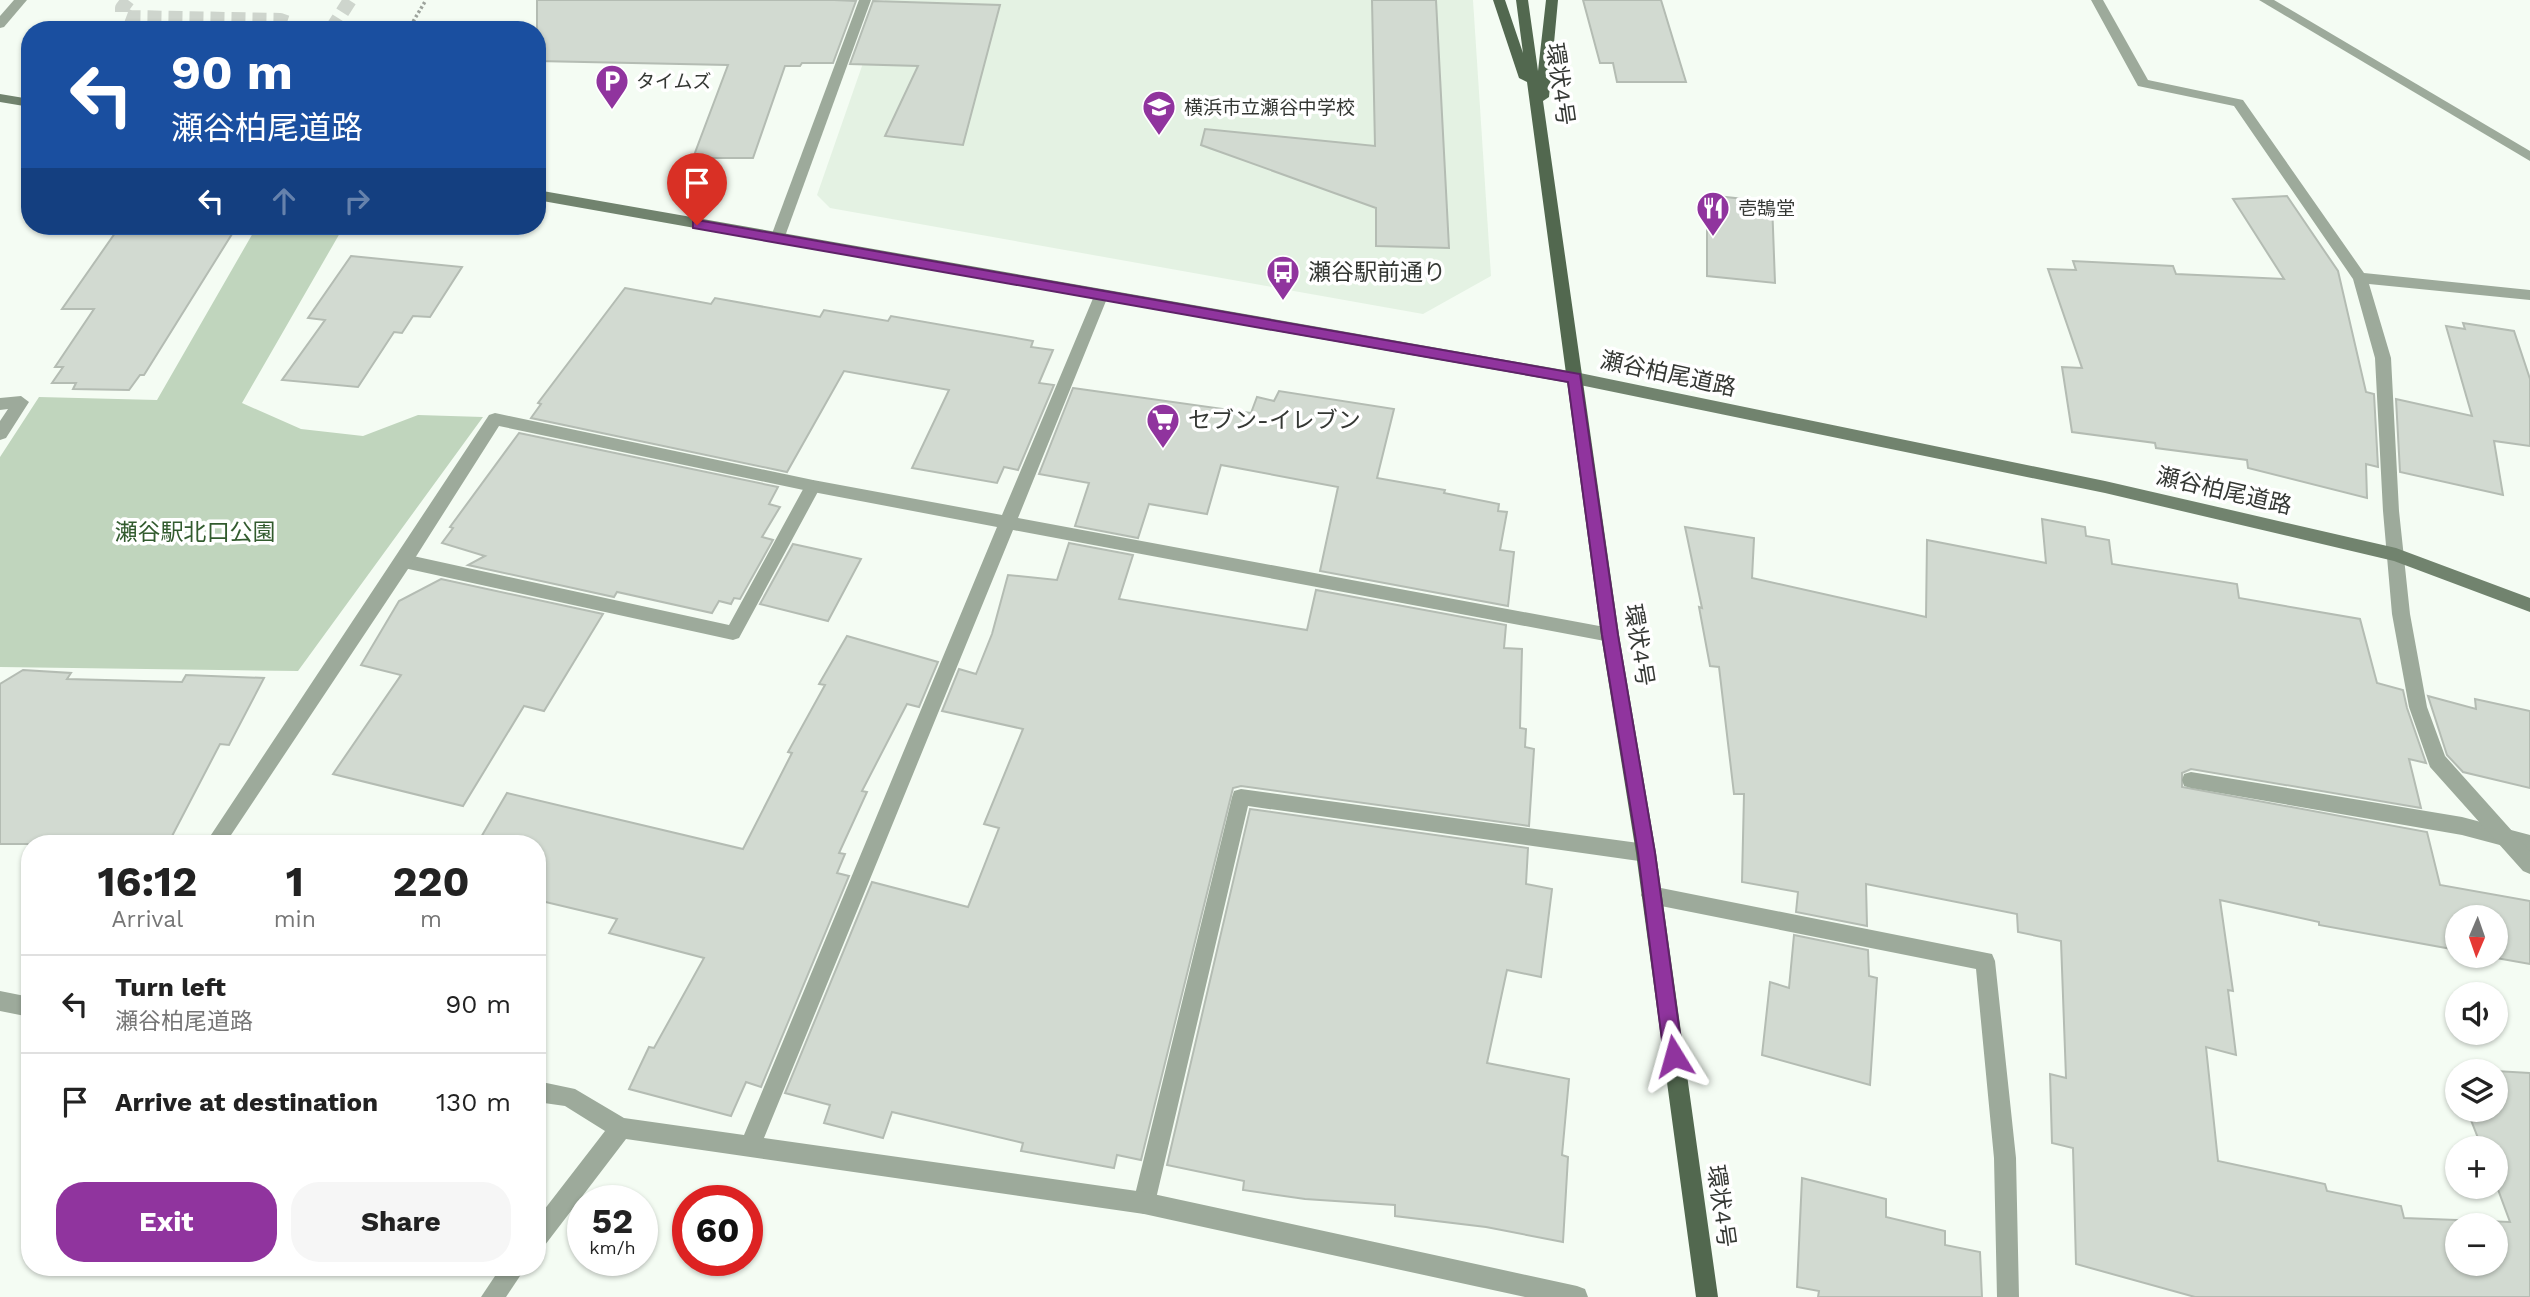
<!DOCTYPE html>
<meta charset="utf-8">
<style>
body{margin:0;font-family:"Work Sans","Noto Sans JP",sans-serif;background:#f6f6f6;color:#222;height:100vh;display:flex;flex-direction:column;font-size:26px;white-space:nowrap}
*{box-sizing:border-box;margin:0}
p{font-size:23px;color:#767676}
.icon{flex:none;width:38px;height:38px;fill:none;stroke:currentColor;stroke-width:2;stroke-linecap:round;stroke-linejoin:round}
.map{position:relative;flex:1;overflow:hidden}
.panel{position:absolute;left:21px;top:835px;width:525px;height:441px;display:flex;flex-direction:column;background:#fff;border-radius:28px;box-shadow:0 2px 5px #0004}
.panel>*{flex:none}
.top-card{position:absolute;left:21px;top:21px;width:525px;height:214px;border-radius:28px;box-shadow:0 2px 5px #0004;background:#1a4fa0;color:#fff;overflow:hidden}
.needle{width:46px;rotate:182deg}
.buttons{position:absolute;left:2445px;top:905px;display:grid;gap:14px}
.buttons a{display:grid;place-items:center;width:63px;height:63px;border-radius:50%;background:#fff;box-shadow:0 2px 5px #0004;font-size:35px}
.speed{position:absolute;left:567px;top:1185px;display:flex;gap:14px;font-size:35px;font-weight:700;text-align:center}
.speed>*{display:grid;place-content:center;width:91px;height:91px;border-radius:50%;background:#fff;box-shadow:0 2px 5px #0004;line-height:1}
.speed small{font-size:18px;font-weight:400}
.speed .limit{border:10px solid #d22;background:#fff;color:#111}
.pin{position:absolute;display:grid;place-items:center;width:60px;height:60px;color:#fff;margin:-72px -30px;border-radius:50% 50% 50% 0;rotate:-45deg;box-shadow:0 0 7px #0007}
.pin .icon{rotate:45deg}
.me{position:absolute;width:77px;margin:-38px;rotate:352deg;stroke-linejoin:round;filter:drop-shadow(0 0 5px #0008)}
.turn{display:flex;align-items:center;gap:24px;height:147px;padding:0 35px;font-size:32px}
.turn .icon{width:91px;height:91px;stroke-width:2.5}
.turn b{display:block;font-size:49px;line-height:60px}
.lanes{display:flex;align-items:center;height:66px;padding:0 35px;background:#0003;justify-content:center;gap:35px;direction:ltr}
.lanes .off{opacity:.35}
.eta{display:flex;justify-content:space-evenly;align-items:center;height:119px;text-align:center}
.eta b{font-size:42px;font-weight:700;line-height:49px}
.primary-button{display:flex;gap:14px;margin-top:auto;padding:14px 35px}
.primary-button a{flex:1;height:80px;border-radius:28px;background:#90349e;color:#fff;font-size:28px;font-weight:700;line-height:80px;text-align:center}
.primary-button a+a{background:#f6f6f6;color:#222}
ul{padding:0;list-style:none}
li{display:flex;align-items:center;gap:21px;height:98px;padding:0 35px;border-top:2px solid #e0e0e0}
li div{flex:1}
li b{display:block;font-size:26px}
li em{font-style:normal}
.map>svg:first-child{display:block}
.built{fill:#e4f2e3}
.green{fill:#c0d5bd}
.building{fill:#d2dad1;stroke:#b4bcb3;stroke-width:2;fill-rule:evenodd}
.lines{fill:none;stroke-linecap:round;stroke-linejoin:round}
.street-tunnel{stroke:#ced5cd;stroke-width:14;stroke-dasharray:14 7;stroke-linecap:butt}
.path{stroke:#9da39c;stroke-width:3.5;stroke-dasharray:2.5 2.5;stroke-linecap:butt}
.lane{fill:#9daa9b;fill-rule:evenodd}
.street{fill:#9daa9b;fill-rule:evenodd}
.secondary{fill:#71836e;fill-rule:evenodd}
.primary{fill:#52684f;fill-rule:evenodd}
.route{fill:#90349e;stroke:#5e2267;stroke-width:2}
.labels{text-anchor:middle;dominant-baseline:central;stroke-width:7;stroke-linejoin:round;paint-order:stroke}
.far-poi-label{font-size:19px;fill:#353834;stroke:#fff;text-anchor:start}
.street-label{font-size:23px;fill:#353834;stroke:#fff}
.poi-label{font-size:23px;fill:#353834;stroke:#fff;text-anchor:start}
.park-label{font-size:23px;fill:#325b2e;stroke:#fff}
</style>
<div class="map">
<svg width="2530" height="1297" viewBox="0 0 2530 1297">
<rect width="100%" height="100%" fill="#f4fcf3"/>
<polygon class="built" points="885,0 1473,0 1491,276 1423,314 830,208 817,195"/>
<polygon class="green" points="257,226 344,226 242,403 301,429 363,436 418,415 483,417 298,671 0,667 0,457 39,397 157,400"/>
<g class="building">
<polygon points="537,0 834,0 856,1 833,63 802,63 800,66 785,66 753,158 693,158 728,65 537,61"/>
<polygon points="1372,0 1436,0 1449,248 1376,246 1376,208 1201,145 1205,129 1375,146"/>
<polygon points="1583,0 1661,0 1686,82 1617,82 1613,63 1600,63"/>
<polygon points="873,1 1000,5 963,145 885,136 918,66 850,64"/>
<polygon points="1707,195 1772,202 1775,283 1707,276"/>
<polygon points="2287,196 2338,271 2366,392 2374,394 2378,467 2366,464 2367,498 2248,468 2247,460 2156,448 2155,443 2072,432 2062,367 2082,368 2048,269 2076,270 2073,261 2173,266 2176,274 2284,279 2233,199"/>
<polygon points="120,226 237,226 144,375 140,375 129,390 73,389 76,383 52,383 63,367 55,367 94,309 62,309"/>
<polygon points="351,256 462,267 430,317 413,316 402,333 394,332 358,387 282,380 325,320 308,318"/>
<polygon points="625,288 711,304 715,298 820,317 824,310 888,321 891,316 1033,341 1031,347 1053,350 1039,383 1054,385 1018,470 1004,467 997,483 912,468 949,390 844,371 787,472 531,418 541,404 538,403"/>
<polygon points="2463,323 2514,331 2530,379 2530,446 2494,441 2503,495 2400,472 2396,399 2472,416 2446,326 2465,329"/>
<polygon points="1073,388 1251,413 1257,397 1274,401 1279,391 1394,409 1377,478 1445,490 1444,493 1499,504 1498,511 1507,512 1500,550 1514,552 1508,606 1320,571 1338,487 1221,465 1207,514 1149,504 1138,538 1075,526 1089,483 1039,474"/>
<polygon points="519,433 778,487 769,504 780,507 762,537 773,540 740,599 734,598 731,604 719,601 712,613 617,592 614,597 468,565 485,556 442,543 453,528 450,527"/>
<path d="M2042 519 2085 527 2086 536 2109 540 2112 564 2237 584 2239 598 2360 619 2377 683 2403 690 2407 708 2426 763 2409 759 2421 808 2191 769 2182 773V787L2427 832 2440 885 2530 901V964L2485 956H2496V917H2457V950L2319 925V922L2220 900 2233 991 2228 990 2236 1055 2206 1047 2218 1161 2325 1184 2327 1191 2401 1206 2404 1218 2510 1222 2496 1184V1148H2482L2467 1110H2496V1071L2530 1073V1297H2195L2076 1264 2073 1148 2052 1143 2050 1074 2066 1078 2061 941 2018 932 2017 914 1866 884 1867 926 1796 912 1798 892 1742 882 1744 794H1734L1719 667 1710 666 1699 607 1702 608 1685 527 1754 538 1752 578 1926 617 1927 540 2046 563ZM2457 1225H2496V1264H2457Z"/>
<polygon points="1069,543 1133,555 1119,599 1307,630 1316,590 1506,625 1504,648 1522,649 1520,728 1526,729 1525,747 1534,749 1529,826 1241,786 1233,788 1141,1160 1117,1155 1114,1168 1021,1151 1023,1143 892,1112 883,1138 824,1123 830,1105 785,1093 872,882 968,907 999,828 984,824 1023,729 942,711 959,669 976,674 992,634 1008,575 1057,580"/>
<polygon points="793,544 861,559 828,621 760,604"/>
<polygon points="441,579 603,614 544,711 524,706 463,806 333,774 401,675 361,665 399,601"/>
<polygon points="847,636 938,662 919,707 907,704 862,791 867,792 839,853 845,854 837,873 849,876 761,1087 746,1082 731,1116 629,1089 649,1047 654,1048 704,958 609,933 617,919 537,900 537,844 477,844 507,793 743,849 792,753 788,752 825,685 819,684"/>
<polygon points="23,670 71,673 67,679 182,682 186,675 264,678 229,745 220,744 170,840 118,838 115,844 0,844 0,684"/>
<polygon points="2428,696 2476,709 2475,699 2530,711 2530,788 2463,772 2447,755"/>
<polygon points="1250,809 1528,848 1526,884 1552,889 1541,977 1507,970 1487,1063 1569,1079 1562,1155 1568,1157 1563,1242 1486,1227 1395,1216 1395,1205 1305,1199 1243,1190 1244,1181 1167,1165"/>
<polygon points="1794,935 1868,950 1869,976 1877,978 1870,1085 1762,1055 1770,982 1789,988"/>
<polygon points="1802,1178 1886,1199 1886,1217 1945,1231 1945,1245 1980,1252 1982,1297 1818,1297 1819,1291 1797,1287"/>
</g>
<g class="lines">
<g class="street-tunnel">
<polyline points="128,0 122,8 122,14 130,17 280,20 289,23 289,30"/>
<polyline points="331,30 350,0"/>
</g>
<polyline class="path" points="408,30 426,0"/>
<g class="lane">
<polygon points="813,480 821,486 739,638 733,640 404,568 398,566 396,561 398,556 404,554 729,625 807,482"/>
<polygon points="2191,772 2462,817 2530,835 2530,853 2462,835 2191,788 2184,786 2182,780 2184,774"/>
<polygon points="1241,789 1646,844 1653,847 1656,853 1653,859 1646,862 1248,806 1155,1203 1152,1211 1144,1214 1136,1211 1133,1203 1232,797 1234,791"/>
</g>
<g class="street">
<polygon points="14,0 27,0 4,27 0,28 0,16"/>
<polygon points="859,0 871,0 784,239 782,242 772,242 770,239"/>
<polygon points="2091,0 2103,0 2148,80 2243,100 2364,273 2530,290 2530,300 2369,284 2391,358 2399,511 2410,614 2427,707 2445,756 2530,851 2530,874 2523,871 2430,767 2409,707 2392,614 2383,511 2375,358 2353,279 2234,106 2138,86"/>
<polygon points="2259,0 2274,0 2530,151 2530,161"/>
<polygon points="1101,291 1108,296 1018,518 1610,628 1616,630 1619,635 1616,640 1610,642 1013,530 764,1138 1144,1192 1577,1286 1585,1289 1588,1297 1525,1297 1144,1214 626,1139 545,1245 537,1248 537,1219 605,1131 565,1106 537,1102 537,1081 575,1089 624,1118 744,1135 997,527 813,492 499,426 410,566 225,844 205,844 489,415 495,413 813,480 1002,515 1094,296"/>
<polygon points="21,396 29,402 6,438 0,440 0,421 8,409 0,410 0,398"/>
<polygon points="1651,886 1992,954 1995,961 2016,1158 2019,1297 1997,1297 1994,1158 1976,969 1651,904 1644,901 1641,895 1644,889"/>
<polygon points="0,991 30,997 30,1017 0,1011"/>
<polygon points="501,1267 526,1267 506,1297 481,1297"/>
</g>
<g class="secondary">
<polygon points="0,94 30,99 30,107 0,102"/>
<polygon points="537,190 1575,372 2105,481 2396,548 2530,598 2530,612 2394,561 2105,493 1575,384 537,200"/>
</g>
<polygon class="primary" points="1493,0 1505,0 1523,53 1516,0 1528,0 1538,71 1546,0 1558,0 1549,97 1543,101 1619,635 1656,853 1718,1297 1696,1297 1636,853 1601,635 1527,82 1519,78"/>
</g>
<polygon class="route" points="697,220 1580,374 1618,635 1655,853 1683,1056 1680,1062 1674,1065 1667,1062 1664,1056 1638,853 1602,635 1568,382 693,228 693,221"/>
<defs>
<symbol id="parking-pin" viewBox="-11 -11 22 30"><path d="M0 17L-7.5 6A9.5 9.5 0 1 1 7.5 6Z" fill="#90349e" stroke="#fff"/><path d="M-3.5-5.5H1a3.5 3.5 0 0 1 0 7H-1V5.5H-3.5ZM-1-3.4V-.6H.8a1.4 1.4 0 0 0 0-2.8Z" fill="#fff"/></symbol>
<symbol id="school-pin" viewBox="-11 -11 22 30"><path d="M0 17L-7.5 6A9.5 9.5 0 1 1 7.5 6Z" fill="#90349e" stroke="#fff"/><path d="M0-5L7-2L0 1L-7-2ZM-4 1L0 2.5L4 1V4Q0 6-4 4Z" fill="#fff"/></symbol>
<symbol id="restaurant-pin" viewBox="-11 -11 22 30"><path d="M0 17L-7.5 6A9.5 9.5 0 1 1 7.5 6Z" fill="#90349e" stroke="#fff"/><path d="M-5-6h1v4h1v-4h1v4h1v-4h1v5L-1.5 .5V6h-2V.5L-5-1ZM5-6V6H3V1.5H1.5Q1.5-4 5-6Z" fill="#fff"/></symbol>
<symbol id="bus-pin" viewBox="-11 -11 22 30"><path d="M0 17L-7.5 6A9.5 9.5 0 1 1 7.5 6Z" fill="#90349e" stroke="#fff"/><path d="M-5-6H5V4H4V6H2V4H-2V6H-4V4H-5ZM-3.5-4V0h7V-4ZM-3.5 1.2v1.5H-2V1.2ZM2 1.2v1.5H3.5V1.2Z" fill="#fff"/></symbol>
<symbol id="supermarket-pin" viewBox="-11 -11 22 30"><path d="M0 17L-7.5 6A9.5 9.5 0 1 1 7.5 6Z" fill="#90349e" stroke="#fff"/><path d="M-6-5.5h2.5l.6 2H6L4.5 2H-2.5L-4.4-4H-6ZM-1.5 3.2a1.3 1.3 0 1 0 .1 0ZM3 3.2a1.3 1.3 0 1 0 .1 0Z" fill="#fff"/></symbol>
</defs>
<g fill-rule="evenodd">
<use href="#parking-pin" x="593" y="62" width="38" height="52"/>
<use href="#school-pin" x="1140" y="88" width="38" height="52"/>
<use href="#restaurant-pin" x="1694" y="189" width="38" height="52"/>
<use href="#bus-pin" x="1264" y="253" width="38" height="52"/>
<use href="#supermarket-pin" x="1144" y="401" width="38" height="52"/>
</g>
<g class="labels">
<g class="far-poi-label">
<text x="636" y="81">タイムズ</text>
<text x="1184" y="107">横浜市立瀬谷中学校</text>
<text x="1738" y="208">壱鵠堂</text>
</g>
<g class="street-label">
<text transform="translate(1560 84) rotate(82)">環状4号</text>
<text transform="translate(1668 374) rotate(12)">瀬谷柏尾道路</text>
<text transform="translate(2224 491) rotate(13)">瀬谷柏尾道路</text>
<text transform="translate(1639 645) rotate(81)">環状4号</text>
<text transform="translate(1721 1206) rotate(82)">環状4号</text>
</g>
<g class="poi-label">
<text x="1308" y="272">瀬谷駅前通り</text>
<text x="1188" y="420">セブン-イレブン</text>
</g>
<g class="park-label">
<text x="195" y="532">瀬谷駅北口公園</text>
</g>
</g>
</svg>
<div class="buttons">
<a><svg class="needle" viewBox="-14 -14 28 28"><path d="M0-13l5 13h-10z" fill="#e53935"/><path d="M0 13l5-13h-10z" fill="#767676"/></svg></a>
<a><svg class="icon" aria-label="sound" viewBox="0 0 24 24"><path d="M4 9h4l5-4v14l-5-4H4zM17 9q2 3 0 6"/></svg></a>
<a><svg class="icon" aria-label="layers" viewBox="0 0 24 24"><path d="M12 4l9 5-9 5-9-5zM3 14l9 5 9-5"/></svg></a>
<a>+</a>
<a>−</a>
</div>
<div class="speed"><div>52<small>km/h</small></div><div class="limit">60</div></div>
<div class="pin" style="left:697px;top:225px;background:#d93025"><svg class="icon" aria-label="arrive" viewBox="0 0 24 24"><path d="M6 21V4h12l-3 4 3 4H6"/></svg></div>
<svg class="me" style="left:1674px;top:1056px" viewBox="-20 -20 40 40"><path d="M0-17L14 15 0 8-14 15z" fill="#90349e" stroke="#fff" stroke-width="4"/></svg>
<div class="top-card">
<div class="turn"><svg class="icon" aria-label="left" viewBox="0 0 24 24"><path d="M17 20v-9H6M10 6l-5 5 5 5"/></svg><div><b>90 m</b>瀬谷柏尾道路</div></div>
<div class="lanes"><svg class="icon" aria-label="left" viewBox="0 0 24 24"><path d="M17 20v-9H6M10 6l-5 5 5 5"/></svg><svg class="icon off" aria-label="ahead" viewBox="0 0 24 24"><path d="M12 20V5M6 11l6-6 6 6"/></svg><svg class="icon off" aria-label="right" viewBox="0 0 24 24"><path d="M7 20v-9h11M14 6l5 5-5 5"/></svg></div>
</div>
<section class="panel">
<div class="eta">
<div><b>16:12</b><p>Arrival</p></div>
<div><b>1</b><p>min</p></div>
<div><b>220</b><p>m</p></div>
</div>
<ul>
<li><svg class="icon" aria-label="left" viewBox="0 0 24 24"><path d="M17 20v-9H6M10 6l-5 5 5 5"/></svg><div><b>Turn left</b><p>瀬谷柏尾道路</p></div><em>90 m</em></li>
<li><svg class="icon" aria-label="arrive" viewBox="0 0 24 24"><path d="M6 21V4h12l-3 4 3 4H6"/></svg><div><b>Arrive at destination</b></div><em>130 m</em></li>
</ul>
<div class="primary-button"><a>Exit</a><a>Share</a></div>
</section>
</div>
